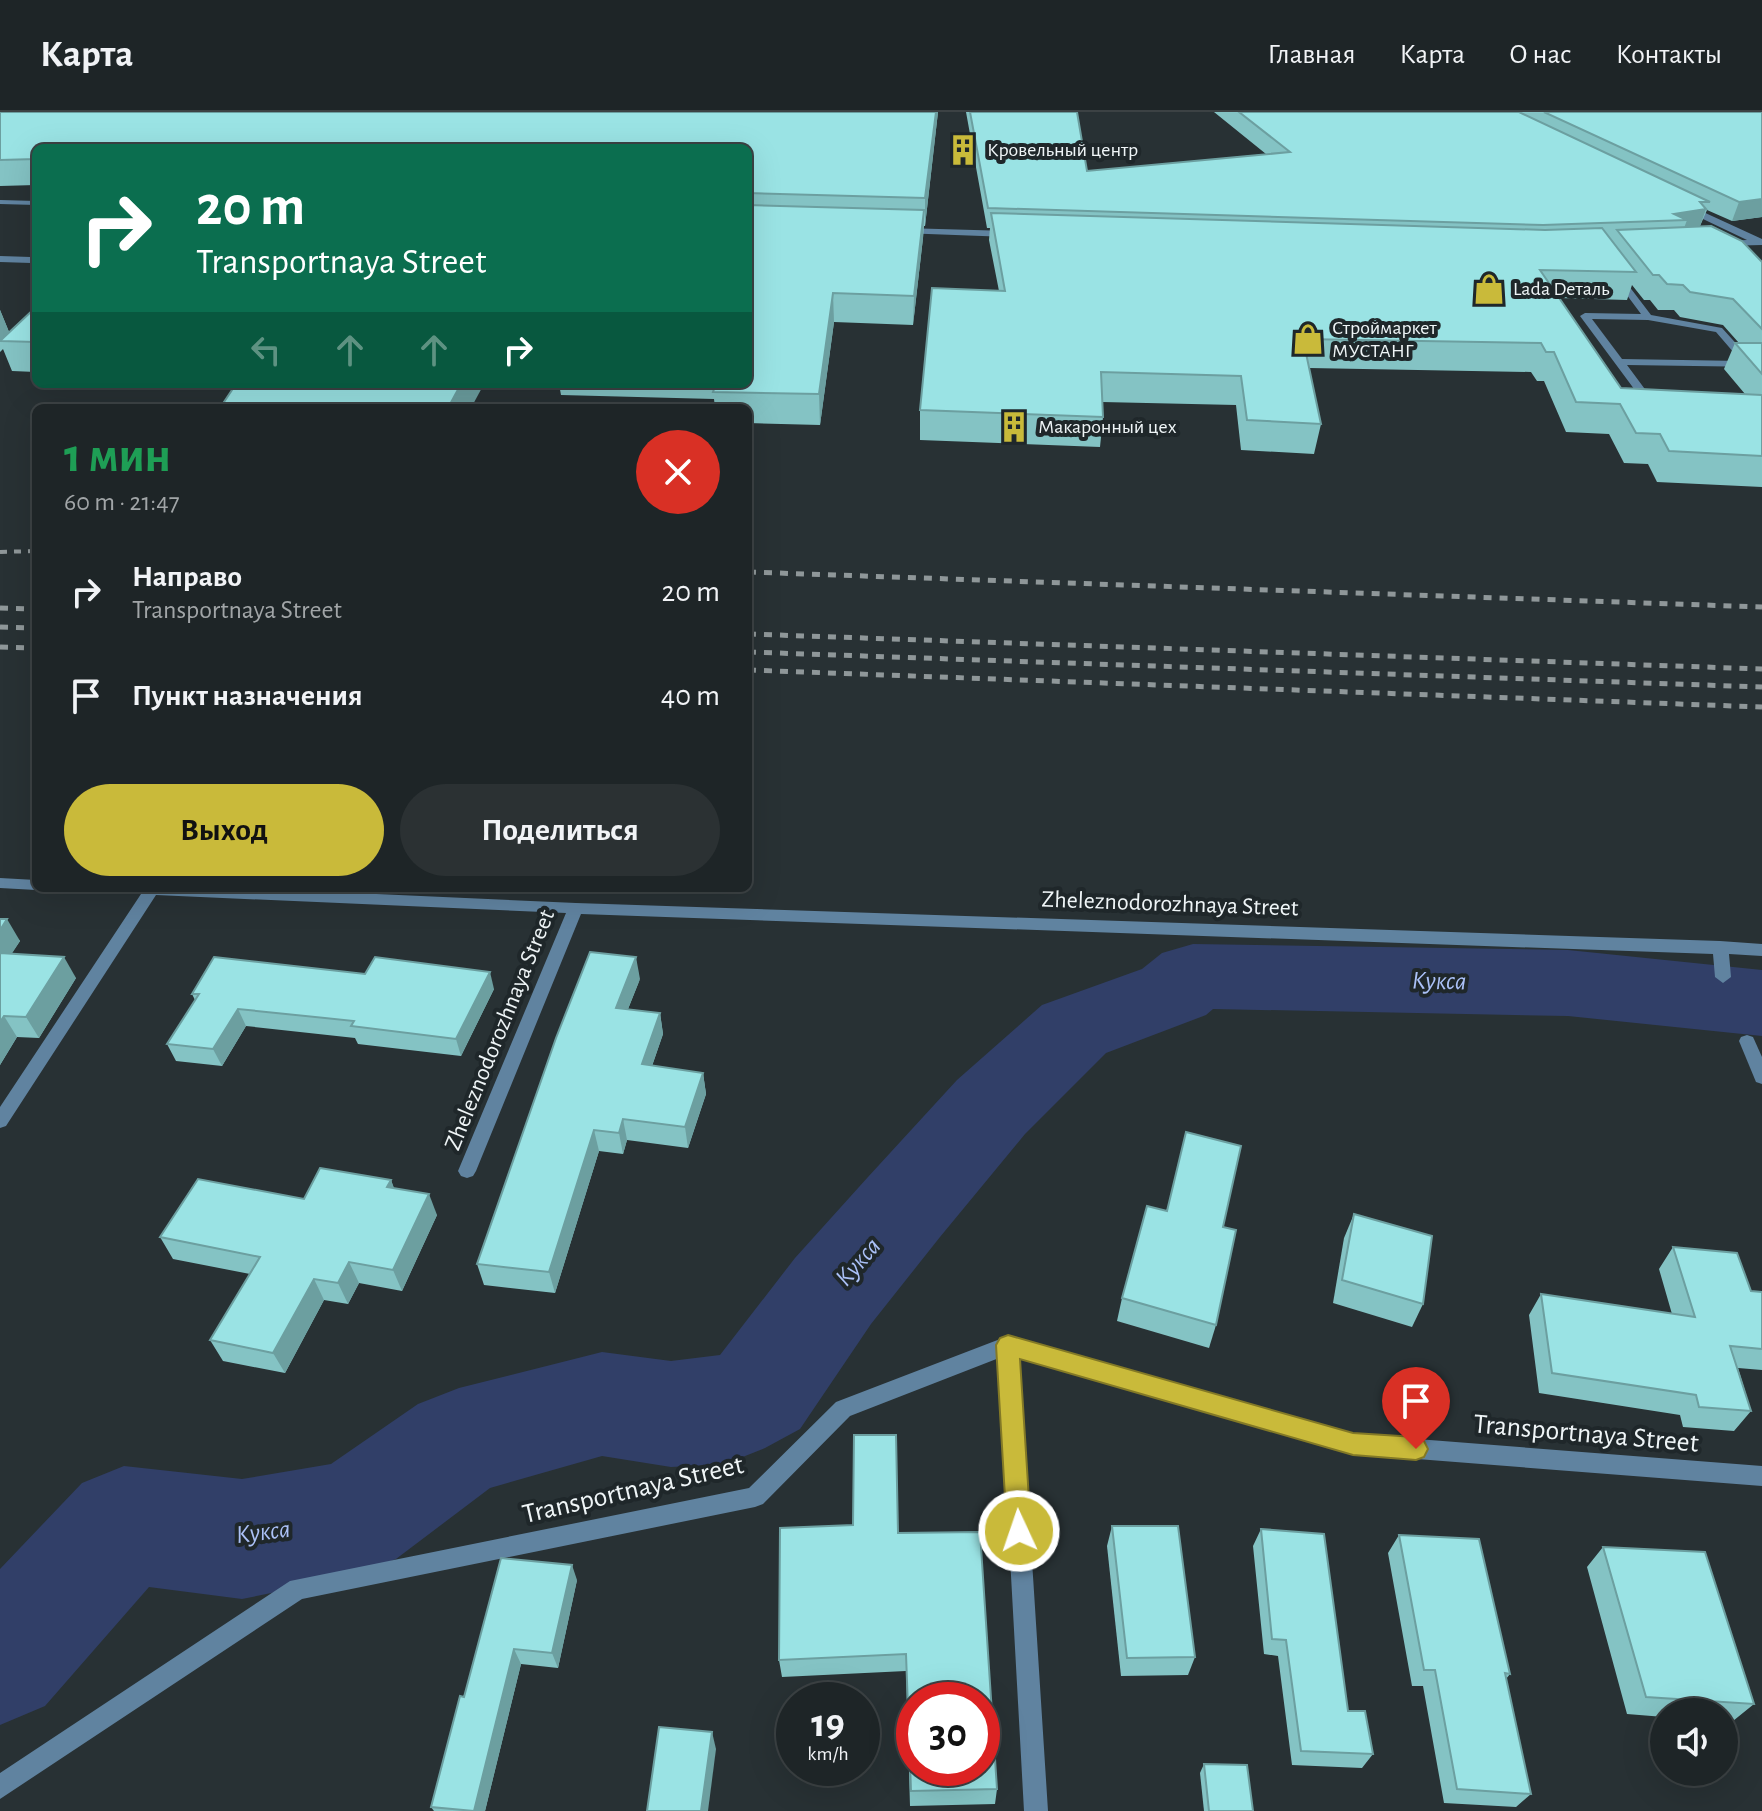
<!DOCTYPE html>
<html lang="ru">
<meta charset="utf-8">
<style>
body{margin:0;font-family:"Alegreya Sans",sans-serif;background:#2b3133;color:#f1f3f6;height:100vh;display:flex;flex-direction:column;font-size:30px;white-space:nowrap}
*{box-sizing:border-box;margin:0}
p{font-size:26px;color:#a1a5a7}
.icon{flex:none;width:44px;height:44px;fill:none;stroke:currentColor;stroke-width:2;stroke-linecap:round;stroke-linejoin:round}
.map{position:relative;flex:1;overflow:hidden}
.drawer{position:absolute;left:32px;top:292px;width:720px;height:488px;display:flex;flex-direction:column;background:#1e2527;border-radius:12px;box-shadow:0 8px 32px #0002,0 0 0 2px #3c4244}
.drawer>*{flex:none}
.guide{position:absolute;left:32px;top:32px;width:720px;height:244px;border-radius:12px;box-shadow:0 8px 32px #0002,0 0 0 2px #3c4244;background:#0b6e4f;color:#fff;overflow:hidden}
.fabs{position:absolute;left:1650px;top:1586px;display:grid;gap:16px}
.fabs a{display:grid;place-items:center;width:88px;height:88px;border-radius:50%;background:#1e2527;box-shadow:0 8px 32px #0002,0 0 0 2px #3c4244;font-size:40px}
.speed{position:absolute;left:776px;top:1570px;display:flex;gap:16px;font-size:40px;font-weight:700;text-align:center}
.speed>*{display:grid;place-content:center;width:104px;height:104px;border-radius:50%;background:#1e2527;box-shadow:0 8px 32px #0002,0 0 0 2px #3c4244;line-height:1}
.speed small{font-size:20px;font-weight:400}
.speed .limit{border:12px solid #d22;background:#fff;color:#111}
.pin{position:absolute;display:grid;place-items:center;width:68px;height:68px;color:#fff;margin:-82px -34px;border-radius:50% 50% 50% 0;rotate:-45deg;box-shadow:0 0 8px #0007}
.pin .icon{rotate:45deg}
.me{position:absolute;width:88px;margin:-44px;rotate:357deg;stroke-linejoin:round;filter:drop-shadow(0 0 6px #0008)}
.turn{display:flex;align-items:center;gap:28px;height:168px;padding:0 32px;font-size:36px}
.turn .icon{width:104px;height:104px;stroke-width:2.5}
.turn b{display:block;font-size:56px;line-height:68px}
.lanes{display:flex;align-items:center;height:76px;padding:0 32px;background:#0003;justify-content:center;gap:40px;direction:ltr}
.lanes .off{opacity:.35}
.round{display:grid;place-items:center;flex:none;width:84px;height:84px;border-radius:42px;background:#2b3133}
.overview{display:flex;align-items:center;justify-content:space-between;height:136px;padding:0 32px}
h1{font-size:48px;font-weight:700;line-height:60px;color:#1e9e55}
.button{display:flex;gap:16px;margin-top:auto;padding:16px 32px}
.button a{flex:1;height:92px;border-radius:48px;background:#c9ba3a;color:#111;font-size:32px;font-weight:700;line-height:92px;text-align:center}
.button a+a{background:#2b3133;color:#f1f3f6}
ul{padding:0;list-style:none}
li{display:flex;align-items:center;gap:24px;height:104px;padding:0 32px}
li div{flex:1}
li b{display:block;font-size:30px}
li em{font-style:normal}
header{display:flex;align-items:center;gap:48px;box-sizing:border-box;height:112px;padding:0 40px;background:#1e2527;border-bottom:2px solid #3c4244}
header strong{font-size:38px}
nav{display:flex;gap:44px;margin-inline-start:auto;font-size:28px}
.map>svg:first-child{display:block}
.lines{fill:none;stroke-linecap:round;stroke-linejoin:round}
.river{fill:#313f68;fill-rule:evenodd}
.service{fill:#6083a0;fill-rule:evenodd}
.minor{fill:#6083a0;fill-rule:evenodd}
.tertiary{fill:#6083a0;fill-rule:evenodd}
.rail-far1{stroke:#8f9799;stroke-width:4;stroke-dasharray:7 7;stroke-linecap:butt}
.rail{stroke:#8f9799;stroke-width:5;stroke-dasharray:8 8;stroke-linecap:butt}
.wall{fill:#84c3c4;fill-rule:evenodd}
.shaded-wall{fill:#6c9fa0}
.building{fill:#9ae3e4;stroke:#6c9fa0;stroke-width:2;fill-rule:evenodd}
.route{fill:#c9ba3a;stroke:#837926;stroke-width:2}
.labels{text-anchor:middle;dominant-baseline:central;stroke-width:8;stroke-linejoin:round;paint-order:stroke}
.far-poi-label{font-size:20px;fill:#eff5f7;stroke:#1f272a;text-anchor:start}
.street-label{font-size:24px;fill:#eff5f7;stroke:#1f272a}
.water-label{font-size:26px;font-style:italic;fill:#abc1f7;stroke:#1f272a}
.near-street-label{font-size:28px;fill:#eff5f7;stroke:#1f272a}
</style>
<header>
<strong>Карта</strong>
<nav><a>Главная</a><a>Карта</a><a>О нас</a><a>Контакты</a></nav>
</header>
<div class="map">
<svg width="1762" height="1699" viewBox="0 0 1762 1699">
<rect width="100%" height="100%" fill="#283134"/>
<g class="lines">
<polygon class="river" points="1193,832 1568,838 1762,858 1762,924 1568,904 1213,897 1206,903 1106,941 1025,1022 940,1125 871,1212 800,1317 765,1336 725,1352 671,1355 602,1344 490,1376 396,1447 354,1464 242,1487 149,1475 45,1594 0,1613 0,1457 82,1371 124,1354 242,1367 331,1352 418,1292 459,1276 602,1240 671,1249 720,1243 795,1146 868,1065 957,968 1042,893 1142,857 1162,841"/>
<g class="service">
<polygon points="0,144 31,145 35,148 31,151 0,150"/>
<path d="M1613 161H1619L1651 203 1722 216 1752 249H1762V255L1627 253 1650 284 1661 288 1656 291 1643 289 1580 204 1585 201 1641 202 1612 163ZM1592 207 1648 208 1716 220 1741 249 1622 247Z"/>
</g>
<g class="minor">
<polygon points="0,766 36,768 36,776 42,776 36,778 0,776"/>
<polygon points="114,776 241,776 576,791 1720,829 1762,832 1762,844 1729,842 1731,865 1723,871 1715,865 1713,842 581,802 476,1059 473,1064 467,1066 461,1064 458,1059 566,801 156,783 6,1014 0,1016 0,995 141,782 122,781"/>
<polygon points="1747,923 1753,925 1762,945 1762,972 1756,970 1739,929 1741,925"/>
<polygon points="1008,1224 1353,1322 1762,1354 1762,1374 1353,1342 1019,1245 1048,1699 1024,1699 999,1246 850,1304 763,1392 755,1395 302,1487 0,1687 0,1661 290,1469 749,1376 836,1290"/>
</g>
<g class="tertiary">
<polygon points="0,88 36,89 36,93 0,92"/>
<polygon points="1682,93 1688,93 1762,127 1762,133 1721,134 1721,130 1724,129 1747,128 1682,97"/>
<polygon points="904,116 1009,119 1013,122 1009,125 901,121 901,117"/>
</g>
<polyline class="rail-far1" points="0,440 36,439"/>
<g class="rail">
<polyline points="748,460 1762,495"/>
<polyline points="0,496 36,497"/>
<polyline points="0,515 36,516"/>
<polyline points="748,522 1762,557"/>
<polyline points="0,535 36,536"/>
<polyline points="748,540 1762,575"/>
<polyline points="748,558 1762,595"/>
</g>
</g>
<g class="wall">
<polygon points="0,0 938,0 925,114 924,114 923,126 913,213 834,210 820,313 748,311 748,296 715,296 714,287 561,283 559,272 748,272 748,36 36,36 36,73 0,74"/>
<path d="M966 0H1077L1087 59 1266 42 1214 0H1762V105L1732 109 1707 98 1700 114 1762 150V375L1657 370 1648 352 1624 351 1609 322 1566 320 1544 269H1537L1531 260 1309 256 1321 312 1314 342 1241 338 1236 293 1102 290 1103 305 1100 335 920 328V298L999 179 989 128 990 116H987ZM1632 173 1644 188H1650L1658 198H1674L1680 205 1723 213 1739 231H1735L1724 257 1745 282 1621 276 1559 186 1627 188Z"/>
<polygon points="36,195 36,260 12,259 3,237 0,240 0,198 9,220"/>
<polygon points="0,807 20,829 11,842 76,866 39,926 17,925 0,953"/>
<polygon points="640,867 628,897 660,901 663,922 652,954 703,961 706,982 688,1036 627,1028 623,1042 599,1039 555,1181 484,1173 477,1152"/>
<polygon points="494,877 461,944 358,932 355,926 246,914 222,954 176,949 167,932 195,888 192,882"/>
<polygon points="391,1068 394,1077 437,1103 402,1179 359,1171 348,1192 324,1188 285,1261 223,1249 210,1228 250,1162 173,1147 160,1125 304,1087"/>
<polygon points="1354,1102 1423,1192 1412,1215 1333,1191 1344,1126"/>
<polygon points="1673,1135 1751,1179 1762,1180 1762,1258 1738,1256 1751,1299 1734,1319 1683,1315 1680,1303 1539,1281 1529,1203 1541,1182 1672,1202 1659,1157"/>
<polygon points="1122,1186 1216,1213 1209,1236 1117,1209"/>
<polygon points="1112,1414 1195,1545 1188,1563 1121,1564 1107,1434"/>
<polygon points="1261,1417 1348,1599 1373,1642 1362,1656 1292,1653 1278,1544 1264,1542 1253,1434"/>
<polygon points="898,1421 997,1677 995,1692 910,1694 906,1559 782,1565 779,1548"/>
<polygon points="1399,1423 1510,1562 1506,1567 1531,1682 1516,1695 1444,1691 1423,1574 1412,1574 1388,1441"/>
<polygon points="1603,1435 1754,1592 1733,1609 1724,1608 1724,1600 1664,1600 1664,1605 1627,1602 1587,1455"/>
<polygon points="577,1468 558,1556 521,1552 485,1699 434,1699 431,1695 464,1585"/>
<polygon points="1204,1652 1253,1699 1204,1699 1200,1661"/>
</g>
<g class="shaded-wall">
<polygon points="936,0 938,0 925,114 925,86"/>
<polygon points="1762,87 1762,105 1732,109 1739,90"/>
<polygon points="1706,97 1699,117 1683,119 1687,108 1674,102"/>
<polygon points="924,98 923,126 913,213 914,184"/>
<polygon points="833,181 834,210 820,313 819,282"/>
<polygon points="0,198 12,227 0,229"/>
<polygon points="461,272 484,272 471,296 448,296"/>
<polygon points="7,807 20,829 0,860 0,818"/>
<polygon points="64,845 76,866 39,926 26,905"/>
<polygon points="636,845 640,867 620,917 616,896"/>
<polygon points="490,860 494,877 461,944 456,927"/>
<polygon points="238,897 246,914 222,954 213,937"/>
<polygon points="660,901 663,922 645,974 642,952"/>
<polygon points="4,904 17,925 0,953 0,910"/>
<polygon points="703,961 706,982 688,1036 685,1015"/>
<polygon points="623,1007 627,1028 623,1042 619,1021"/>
<polygon points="594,1018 599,1039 555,1181 549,1160"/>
<polygon points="391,1068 399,1089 387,1075"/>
<polygon points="429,1082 437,1103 402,1179 393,1158"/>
<polygon points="349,1150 359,1171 348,1192 338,1171"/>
<polygon points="314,1167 324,1188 285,1261 273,1241"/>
<polygon points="572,1453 577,1468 558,1556 552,1541"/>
<polygon points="514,1537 521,1552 485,1699 474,1699"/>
<polygon points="712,1620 716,1637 708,1699 701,1699"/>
</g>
<g class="building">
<polygon points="0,0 936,0 925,86 748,81 748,36 36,36 36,47 0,48"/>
<polygon points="970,0 1077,0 1087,59 1290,40 1239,0 1519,0 1710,90 1700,90 1706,97 1674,102 1687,108 1543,113 988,96"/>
<polygon points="1544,0 1762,0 1762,87 1739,90"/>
<polygon points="748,93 924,98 914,184 833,181 819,282 713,280 716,272 748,272"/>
<polygon points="991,101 1545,118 1602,116 1636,160 1540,158 1621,276 1762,283 1762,344 1669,339 1660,322 1636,321 1620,292 1576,290 1554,240 1546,240 1541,231 1303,227 1321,312 1247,308 1241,264 1101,260 1103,305 920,298 932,176 1005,179"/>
<polygon points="1711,114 1742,129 1762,150 1762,217 1733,187 1690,180 1683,173 1667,172 1659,163 1653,163 1617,118"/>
<polygon points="36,195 36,230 0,229"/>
<polygon points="1735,231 1762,231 1762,262"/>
<polygon points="236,272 461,272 448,296 220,296"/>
<polygon points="0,807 7,807 0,818"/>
<polygon points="590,840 636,845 616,896 660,901 642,952 703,961 685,1015 623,1007 619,1021 594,1018 549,1160 477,1152 556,926"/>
<polygon points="0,841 64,845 26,905 4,904 0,910"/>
<polygon points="214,845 365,862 375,845 490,860 456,927 351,914 354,909 238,897 213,937 167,932 199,882 192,882"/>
<polygon points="1186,1020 1241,1034 1223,1115 1236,1118 1216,1213 1122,1186 1147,1094 1167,1099"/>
<polygon points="320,1056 391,1068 387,1075 429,1082 393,1158 349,1150 338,1171 314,1167 273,1241 210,1228 260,1145 160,1125 198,1067 304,1087"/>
<polygon points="1354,1102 1432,1124 1423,1192 1342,1168"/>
<polygon points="1673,1135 1737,1141 1751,1179 1762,1180 1762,1237 1730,1234 1751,1299 1699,1295 1696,1283 1552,1261 1541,1182 1695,1205"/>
<path d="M854 1323H896L898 1421 980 1420 997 1677 911 1679 906 1542 779 1548 780 1416 853 1413ZM914 1588H982V1656H914Z"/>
<polygon points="1112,1414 1178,1414 1195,1545 1127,1546"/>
<polygon points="1261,1417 1324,1422 1348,1599 1365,1599 1373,1642 1301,1639 1286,1528 1272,1527"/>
<polygon points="1399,1423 1479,1427 1510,1562 1505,1561 1531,1682 1457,1677 1435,1558 1424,1558"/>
<polygon points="1603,1435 1705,1440 1754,1592 1646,1585"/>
<polygon points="501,1446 572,1453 552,1541 514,1537 474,1699 431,1695 460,1584 464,1585"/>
<polygon points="659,1615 712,1620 701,1699 647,1699"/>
<polygon points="1204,1652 1247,1653 1253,1699 1209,1699"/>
</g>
<polygon class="route" points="1008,1223 1353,1321 1416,1325 1424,1329 1428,1337 1424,1345 1416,1348 1353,1343 1020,1247 1031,1419 1028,1428 1019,1432 1010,1428 1007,1419 996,1233 1000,1226"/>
<defs>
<symbol id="building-bare" viewBox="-9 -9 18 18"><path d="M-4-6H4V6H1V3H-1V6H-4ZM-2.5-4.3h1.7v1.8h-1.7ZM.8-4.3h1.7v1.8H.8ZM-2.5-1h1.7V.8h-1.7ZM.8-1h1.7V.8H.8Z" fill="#c9ba3a" stroke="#1f272a" stroke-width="2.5" paint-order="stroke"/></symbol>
<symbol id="shop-bare" viewBox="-9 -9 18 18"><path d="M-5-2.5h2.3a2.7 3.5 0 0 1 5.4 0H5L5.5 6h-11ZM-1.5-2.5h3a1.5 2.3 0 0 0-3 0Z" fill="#c9ba3a" stroke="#1f272a" stroke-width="2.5" paint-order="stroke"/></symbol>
</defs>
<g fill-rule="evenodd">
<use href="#building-bare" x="941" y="16" width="44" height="44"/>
<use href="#shop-bare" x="1467" y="155" width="44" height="44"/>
<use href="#shop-bare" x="1286" y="205" width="44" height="44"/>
<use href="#building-bare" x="992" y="293" width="44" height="44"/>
</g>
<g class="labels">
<g class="far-poi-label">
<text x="987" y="38">Кровельный центр</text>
<text x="1513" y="177">Lada Dеталь</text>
<text x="1332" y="216">Строймаркет<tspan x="1332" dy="23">МУСТАНГ</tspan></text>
<text x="1038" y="315">Макаронный цех</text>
</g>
<g class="street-label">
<text transform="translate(1170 792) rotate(2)">Zheleznodorozhnaya Street</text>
<text transform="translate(500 918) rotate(-68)">Zheleznodorozhnaya Street</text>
</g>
<g class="water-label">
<text transform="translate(1439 869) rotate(1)">Кукса</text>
<text transform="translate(858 1150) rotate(-49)">Кукса</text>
<text transform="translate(263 1420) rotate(-7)">Кукса</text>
</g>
<g class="near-street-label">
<text transform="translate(1586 1322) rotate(5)">Transportnaya Street</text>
<text transform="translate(633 1378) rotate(-13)">Transportnaya Street</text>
</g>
</g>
</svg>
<div class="fabs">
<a><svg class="icon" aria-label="sound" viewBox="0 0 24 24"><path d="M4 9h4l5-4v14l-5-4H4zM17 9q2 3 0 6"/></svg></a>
</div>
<div class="speed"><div>19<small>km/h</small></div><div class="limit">30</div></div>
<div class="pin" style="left:1416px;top:1337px;background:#d93025"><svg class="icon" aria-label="arrive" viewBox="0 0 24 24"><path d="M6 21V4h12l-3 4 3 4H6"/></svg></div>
<svg class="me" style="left:1019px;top:1419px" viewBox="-20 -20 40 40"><circle r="17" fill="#c9ba3a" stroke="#fff" stroke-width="3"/><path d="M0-11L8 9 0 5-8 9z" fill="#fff"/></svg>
<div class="guide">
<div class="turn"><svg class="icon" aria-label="right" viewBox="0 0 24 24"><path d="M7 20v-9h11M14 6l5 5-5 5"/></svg><div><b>20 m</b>Transportnaya Street</div></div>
<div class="lanes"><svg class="icon off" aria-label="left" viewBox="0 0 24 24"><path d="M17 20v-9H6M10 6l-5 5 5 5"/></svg><svg class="icon off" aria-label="ahead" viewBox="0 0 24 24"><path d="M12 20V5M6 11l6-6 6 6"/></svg><svg class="icon off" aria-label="ahead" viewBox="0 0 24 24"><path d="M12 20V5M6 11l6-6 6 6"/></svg><svg class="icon" aria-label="right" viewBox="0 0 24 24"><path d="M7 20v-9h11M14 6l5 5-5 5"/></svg></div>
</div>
<section class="drawer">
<div class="overview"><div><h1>1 мин</h1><p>60 m · 21:47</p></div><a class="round" style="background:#d93025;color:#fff"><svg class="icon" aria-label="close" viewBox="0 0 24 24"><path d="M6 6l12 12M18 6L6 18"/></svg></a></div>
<ul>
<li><svg class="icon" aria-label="right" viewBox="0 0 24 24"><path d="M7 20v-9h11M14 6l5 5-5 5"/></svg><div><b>Направо</b><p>Transportnaya Street</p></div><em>20 m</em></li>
<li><svg class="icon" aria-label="arrive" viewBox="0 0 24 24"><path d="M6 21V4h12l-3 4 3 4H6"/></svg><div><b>Пункт назначения</b></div><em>40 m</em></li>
</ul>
<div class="button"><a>Выход</a><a>Поделиться</a></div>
</section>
</div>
